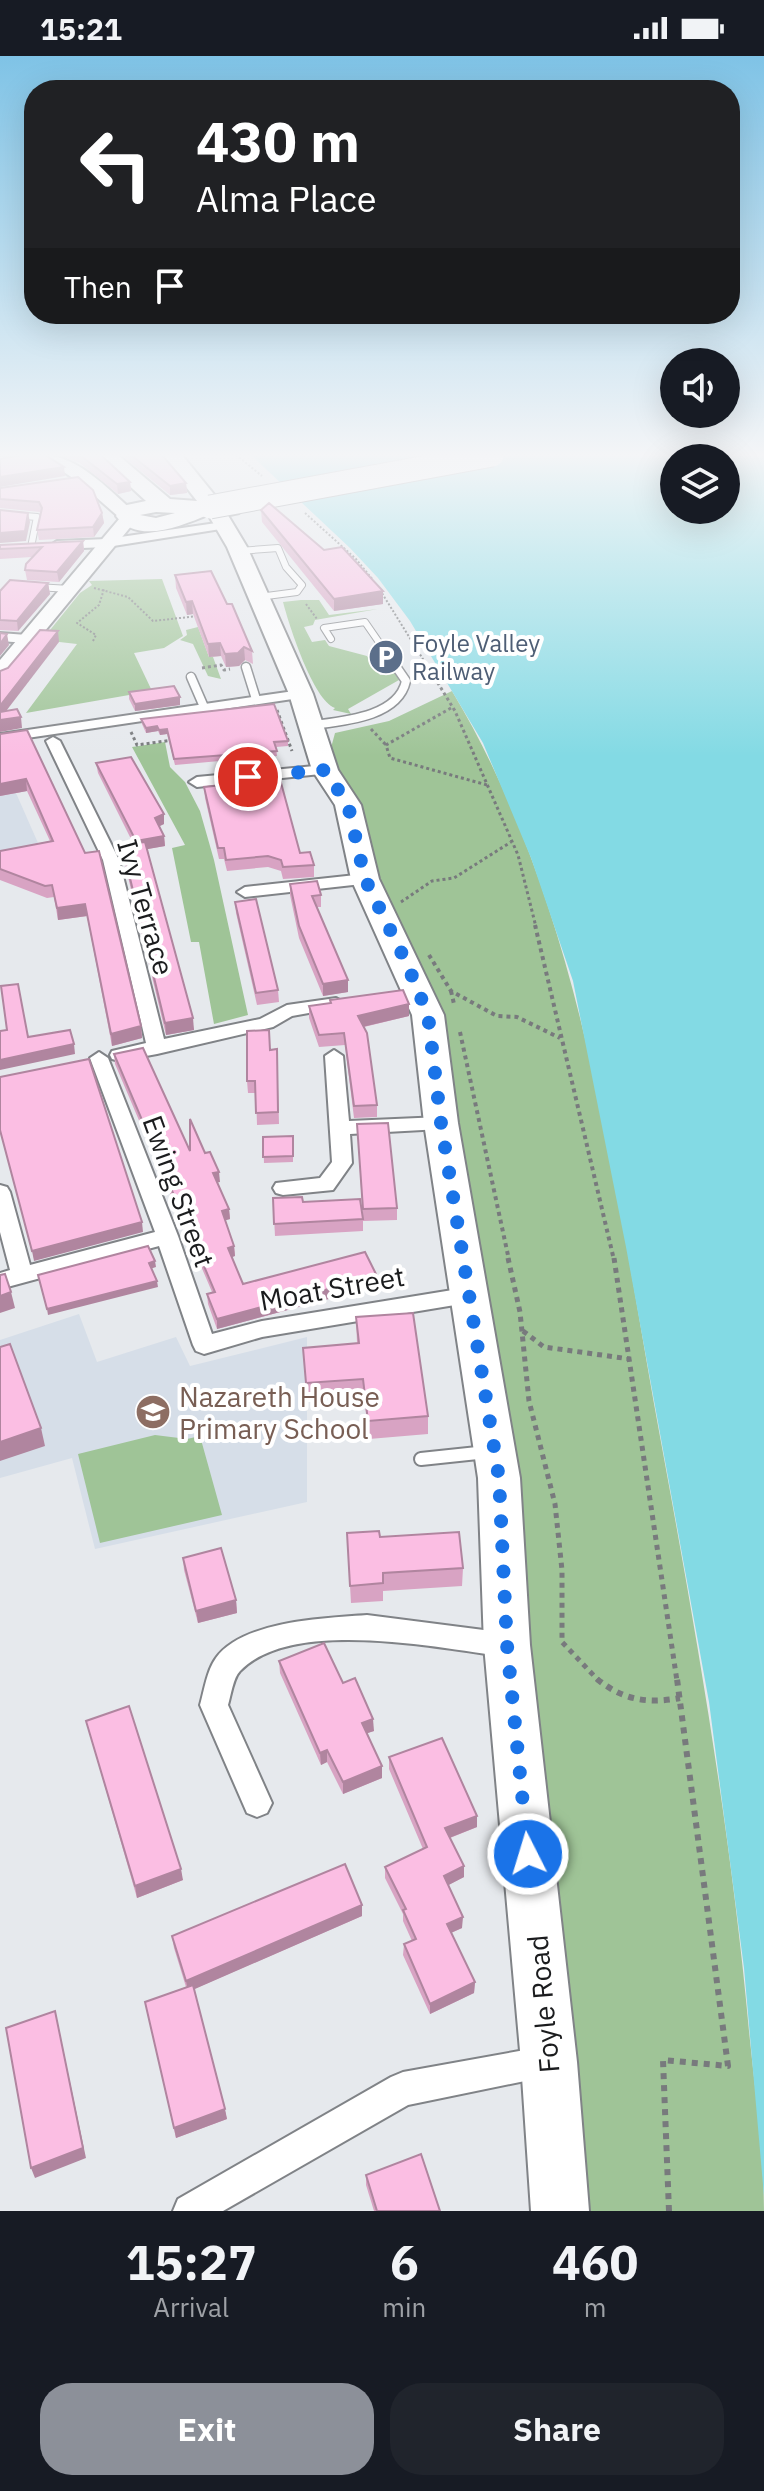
<!DOCTYPE html>
<style>
body{margin:0;font-family:"IBM Plex Sans",sans-serif;background:#20242c;color:#f1f3f6;height:100vh;display:flex;flex-direction:column;font-size:30px;white-space:nowrap}
*{box-sizing:border-box;margin:0}
p{font-size:26px;color:#9ea1a6}
.icon{flex:none;width:44px;height:44px;fill:none;stroke:currentColor;stroke-width:2;stroke-linecap:round;stroke-linejoin:round}
.map{position:relative;height:2155px;overflow:hidden}
.drawer{display:flex;flex-direction:column;background:#171b24;flex:1}
.drawer>*{flex:none}
.top-card{position:absolute;left:24px;top:24px;width:716px;height:244px;border-radius:32px;box-shadow:0 8px 32px #0002;background:#202124;color:#fff;overflow:hidden}
.tools{position:absolute;left:660px;top:292px;display:grid;gap:16px}
.tools a{display:grid;place-items:center;width:80px;height:80px;border-radius:50%;background:#171b24;box-shadow:0 8px 32px #0002;font-size:40px}
.pin{position:absolute;display:grid;place-items:center;width:68px;height:68px;color:#fff;margin:-34px;border:4px solid #fff;border-radius:50%;box-shadow:0 2px 8px #0007}
.me{position:absolute;width:88px;margin:-44px;rotate:355deg;stroke-linejoin:round;filter:drop-shadow(0 0 6px #0008)}
.turn{display:flex;align-items:center;gap:28px;height:168px;padding:0 40px;font-size:36px}
.turn .icon{width:104px;height:104px;stroke-width:2.5}
.turn b{display:block;font-size:56px;line-height:68px}
.then{display:flex;align-items:center;height:76px;padding:0 40px;background:#0003;gap:16px;font-size:30px}
.eta{display:flex;justify-content:space-evenly;align-items:center;height:136px;text-align:center}
.eta b{font-size:48px;font-weight:700;line-height:56px}
.primary-button{display:flex;gap:16px;margin-top:auto;padding:16px 40px}
.primary-button a{flex:1;height:92px;border-radius:32px;background:#8c9099;color:#fff;font-size:32px;font-weight:700;line-height:92px;text-align:center}
.primary-button a+a{background:#20242c;color:#f1f3f6}
.status{display:flex;justify-content:space-between;align-items:center;height:56px;padding:0 40px;background:#171b24;direction:ltr}
.status svg{height:22px;fill:currentColor}
.map>svg:first-child{display:block}
.built{fill:#d6dee8}
.green{fill:#9fc497}
.water{fill:#83dae4;fill-rule:evenodd}
.lines{fill:none;stroke-linecap:round;stroke-linejoin:round}
.lane-far2-casing{stroke:#808387;stroke-width:8}
.lane-far1-casing{stroke:#808387;stroke-width:11}
.lane-casing{stroke:#808387;stroke-width:16}
.street-casing{stroke:#808387;stroke-width:4}
.secondary-casing{stroke:#808387;stroke-width:4}
.primary-casing{stroke:#808387;stroke-width:4}
.highway-casing{stroke:#808387;stroke-width:4}
.path-far4{stroke:#787a7d;stroke-width:2;stroke-dasharray:2 2;stroke-linecap:butt}
.path-far3{stroke:#787a7d;stroke-width:3;stroke-dasharray:3 3;stroke-linecap:butt}
.path-far2{stroke:#787a7d;stroke-width:4;stroke-dasharray:4 4;stroke-linecap:butt}
.path-far1{stroke:#787a7d;stroke-width:5;stroke-dasharray:5 5;stroke-linecap:butt}
.path{stroke:#787a7d;stroke-width:6;stroke-dasharray:6 6;stroke-linecap:butt}
.lane-far2{stroke:#fff;stroke-width:6}
.lane-far1{stroke:#fff;stroke-width:8}
.lane{stroke:#fff;stroke-width:12}
.street{fill:#fff;fill-rule:evenodd}
.secondary{fill:#fff;fill-rule:evenodd}
.primary{fill:#fff;fill-rule:evenodd}
.highway{fill:#fff;fill-rule:evenodd}
.highway-bridge-casing{stroke:#808387;stroke-width:25;stroke-linecap:butt}
.highway-bridge{stroke:#fff;stroke-width:23}
.wall{fill:#d8a3c3}
.shaded-wall{fill:#b0859f}
.building{fill:#fbbee3;stroke:#b0859f;stroke-width:2}
.route{stroke:#1a73e8;stroke-width:14;stroke-dasharray:0 25.2}
.labels{text-anchor:middle;dominant-baseline:central;stroke-width:8;stroke-linejoin:round;paint-order:stroke}
.far-service-label{font-size:24px;fill:#4e5e75;stroke:#fff;text-anchor:start}
.street-label{font-size:28px;fill:#1b1c1e;stroke:#fff}
.education-label{font-size:28px;fill:#785e54;stroke:#fff;text-anchor:start}
</style>
<div class="status"><b>15:21</b><svg viewBox="0 0 49 12"><path d="M0 12V9h3v3zM5 12V6h3v6zM10 12V3h3v9zM15 12V0h3v12zM26 1h20v11H26zM47 4h2v5h-2z"/></svg></div>
<div class="map">
<svg width="764" height="2155" viewBox="0 0 764 2155">
<rect width="100%" height="100%" fill="#e6e9ed"/>
<g class="built">
<polygon points="16,737 49,812 0,820 0,740"/>
<polygon points="79,1258 97,1306 176,1281 190,1310 307,1281 307,1446 95,1493 72,1402 0,1422 0,1284"/>
</g>
<g class="green">
<polygon points="162,523 183,580 164,592 134,597 152,635 26,657 77,588 42,584 80,537 92,529 89,525"/>
<path d="M301 544H319L329 559 378 553 315 564 313 569 304 571 312 586 325 584 329 590 367 600 380 619 396 617 399 624 348 653 351 658 333 654 335 652C313 644 289 569 283 546Z"/>
<polygon points="198,571 209,601 213,601 221,623 208,620 193,588 180,584 187,579 186,574"/>
<path d="M452 635C586 859 614 1133 661 1386 697 1581 731 1777 749 1975 755 2035 764 2095 764 2155H560L428 959 325 714 335 677 389 665Z"/>
<polygon points="165,686 170,711 185,726 200,755 214,804 248,959 214,968 199,886 191,886 172,792 185,789 132,691"/>
<polygon points="155,1379 187,1383 200,1380 222,1459 100,1487 78,1398"/>
</g>
<path class="water" d="M251 399H764V2140L744 1912 709 1646 626 1191 573 925 531 802 483 687 410 565 378 522 350 492ZM674 402H726V454H674Z"/>
<g class="lines">
<defs>
<g id="lane-far2">
<polyline points="0,458 37,461 31,491"/>
<polyline points="239,495 278,492 286,511 302,529 297,536 259,541"/>
<polyline points="36,531 70,533"/>
<polyline points="331,583 324,572 365,566 394,608"/>
</g>
<g id="lane-far1">
<polyline points="246,611 256,643"/>
<polyline points="191,621 204,651"/>
<path d="M313 669C344 665 398 661 406 625L393 606"/>
</g>
<polyline id="lane" points="421,1403 487,1396"/>
<g id="street">
<polygon points="223,466 229,470 227,472 107,491 57,493 51,489 57,485 107,483"/>
<polygon points="0,577 27,579 34,583 27,587 0,585"/>
<polygon points="301,634 306,635 306,641 0,686 0,678"/>
<polygon points="53,681 60,685 119,804 164,983 260,963 287,949 336,942 345,947 342,951 292,960 273,971 157,998 119,1005 112,1003 110,999 112,995 146,987 103,804 46,685"/>
<polygon points="325,709 333,714 330,717 197,731 189,726 197,721"/>
<polygon points="365,818 371,819 373,823 371,827 245,841 237,836 245,831"/>
<polygon points="334,994 343,1000 349,1065 441,1061 451,1067 441,1073 350,1078 352,1107 333,1134 283,1139 276,1137 273,1132 276,1127 320,1122 332,1106 325,1000"/>
<polygon points="99,996 108,1002 178,1180 212,1278 262,1265 471,1231 479,1233 482,1239 479,1245 262,1281 204,1298 196,1295 193,1289 159,1190 0,1233 0,1217 10,1214 0,1176 0,1129 7,1131 10,1136 30,1209 155,1176 90,1002"/>
<path d="M367 1559 507 1577 517 1581 520 1589 517 1597 507 1601C439 1592 292 1561 240 1615 233 1622 231 1639 228 1649L272 1747 267 1757 257 1761 247 1757 200 1649C204 1635 207 1614 216 1602 242 1565 325 1562 367 1559Z"/>
<polygon points="547,1990 559,1994 563,2006 559,2018 408,2049 223,2155 173,2155 178,2143 391,2021 403,2016"/>
</g>
<path id="secondary" d="M39 399C76 397 107 432 133 455L137 463 7 621 0 623V604L120 462 80 427Z"/>
<polygon id="primary" points="216,449 223,451 247,491 313,638 338,714 361,749 379,823 444,959 458,1067 520,1422 530,1589 577,2006 589,2155 531,2155 521,2006 484,1589 478,1422 424,1067 412,959 351,823 335,749 312,714 289,638 227,491 206,455"/>
<path id="highway" d="M96 399H118L170 443 197 445 161 399H182L221 447 231 445 242 452 239 457 216 462 208 459C180 470 138 489 116 460L122 450 146 445ZM156 456 175 457 156 462 140 459Z"/>
</defs>
<use href="#lane-far2" class="lane-far2-casing"/>
<use href="#lane-far1" class="lane-far1-casing"/>
<use href="#lane" class="lane-casing"/>
<use href="#street" class="street-casing"/>
<use href="#secondary" class="secondary-casing"/>
<use href="#primary" class="primary-casing"/>
<use href="#highway" class="highway-casing"/>
<g class="path-far4">
<polyline points="236,399 262,420"/>
<polyline points="305,457 356,503 373,524"/>
<polyline points="94,532 128,541 153,565 198,560"/>
<polyline points="380,534 426,608"/>
<polyline points="306,548 317,563"/>
<polyline points="93,585 96,579 77,567 99,549 104,533"/>
</g>
<g class="path-far3">
<polyline points="425,606 455,655 518,799 536,871"/>
<polyline points="202,612 221,609 224,614 230,613"/>
<polyline points="451,652 386,689 390,702 487,729"/>
<polyline points="277,654 292,695"/>
<polyline points="371,673 386,689"/>
<polyline points="131,676 137,689 173,684"/>
<polyline points="401,846 432,825 454,822 511,786"/>
</g>
<g class="path-far2">
<polyline points="535,869 614,1204"/>
<polyline points="429,899 451,935 497,960 517,961 560,982"/>
<polyline points="451,935 454,948"/>
<polyline points="460,976 509,1204"/>
</g>
<g class="path-far1">
<polyline points="508,1202 520,1256 529,1345 555,1448 562,1514 562,1586 599,1625"/>
<polyline points="614,1202 677,1625"/>
<polyline points="523,1275 544,1291 630,1303"/>
</g>
<g class="path">
<path d="M597 1623C623 1644 647 1648 680 1642"/>
<polyline points="669,2155 663,2004 728,2010 677,1623"/>
</g>
<use href="#lane-far2" class="lane-far2"/>
<use href="#lane-far1" class="lane-far1"/>
<use href="#lane" class="lane"/>
<use href="#street" class="street"/>
<use href="#secondary" class="secondary"/>
<use href="#primary" class="primary"/>
<use href="#highway" class="highway"/>
<defs>
<polyline id="highway-bridge" points="210,451 492,399"/>
</defs>
<use href="#highway-bridge" class="highway-bridge-casing"/>
<use href="#highway-bridge" class="highway-bridge"/>
</g>
<g class="wall">
<polygon points="59,399 101,399 130,426 131,435 118,438 80,407"/>
<polygon points="121,399 162,399 186,427 187,437 170,439"/>
<polygon points="0,432 102,457 104,467 94,481 39,484 37,474 40,456 0,452"/>
<polygon points="261,454 324,494 383,548 334,555 262,466"/>
<polygon points="83,485 84,495 59,526 27,524 25,514 32,501 0,503 0,489"/>
<polygon points="175,519 227,548 252,595 253,608 245,604 239,610 226,611 221,600 209,601 193,558 187,559 176,532"/>
<polygon points="48,527 50,538 18,575 0,574 0,535"/>
<polygon points="129,636 180,649 135,655 129,643"/>
<polygon points="141,663 288,685 288,690 276,691 277,700 175,709 167,678 160,679 158,675 146,677 142,668"/>
<polygon points="27,674 141,970 142,982 112,990 87,860 58,864 54,841 47,842 0,824 0,795 50,785 27,735 0,740"/>
<polygon points="96,707 164,758 164,768 159,770 164,780 165,790 147,793 194,974 166,979 123,800 122,789 133,787 98,717"/>
<polygon points="204,731 300,797 314,809 314,821 283,823 281,815 268,811 227,815 224,803 219,803 205,742"/>
<polygon points="290,828 321,839 321,851 317,851 348,936 323,940 299,882 290,839"/>
<polygon points="235,846 278,934 279,946 257,949 236,857"/>
<polygon points="330,944 409,948 409,960 364,971 377,1049 377,1061 354,1062 345,989 319,991 309,962 309,950 330,947"/>
<polygon points="277,993 279,1068 257,1069 256,1037 248,1037 247,1025 270,994"/>
<polygon points="114,998 190,1095 205,1097 220,1126 217,1126 229,1153 230,1163 225,1164 234,1190 235,1200 232,1201 243,1228 377,1230 217,1273 208,1248 207,1238 212,1236 115,1008"/>
<polygon points="357,1068 397,1152 397,1164 363,1165"/>
<polygon points="293,1080 293,1106 264,1107 263,1081"/>
<polygon points="273,1142 303,1146 363,1163 363,1175 275,1180"/>
<polygon points="356,1261 428,1360 428,1378 369,1383 364,1341 307,1345 303,1292 357,1287"/>
<polygon points="347,1477 380,1481 463,1512 462,1530 383,1535 383,1545 351,1547"/>
<polygon points="183,1502 236,1544 237,1557 198,1567 184,1514"/>
<polygon points="279,1605 343,1627 374,1675 367,1677 382,1722 343,1738 327,1706 321,1709 280,1617"/>
<polygon points="86,1665 183,1824 137,1842"/>
<polygon points="389,1701 477,1771 450,1782 464,1821 448,1829 462,1872 451,1877 475,1926 474,1937 430,1958 403,1899 404,1888 412,1885 403,1865 403,1858 385,1822 385,1811 423,1793 389,1713"/>
<polygon points="362,1849 362,1860 194,1933 227,2063 176,2082 145,1946 186,1931 174,1892 172,1880"/>
<polygon points="366,2119 440,2155 374,2155 366,2129"/>
</g>
<g class="shaded-wall">
<polygon points="0,399 25,399 0,401"/>
<polygon points="64,411 65,420 0,431 0,421"/>
<polygon points="130,426 131,435 118,438 117,428"/>
<polygon points="186,427 187,437 170,439 170,430"/>
<polygon points="28,457 30,466 26,485 0,487 0,477"/>
<polygon points="102,457 104,467 94,481 93,471"/>
<polygon points="83,485 84,495 59,526 57,516"/>
<polygon points="48,527 50,538 18,575 17,565"/>
<polygon points="383,535 383,548 334,555 334,543"/>
<polygon points="192,545 193,558 187,559 186,546"/>
<polygon points="58,575 59,586 0,663 0,650"/>
<polygon points="7,578 9,589 0,600 0,588"/>
<polygon points="220,587 221,600 209,601 208,588"/>
<polygon points="244,591 245,604 239,610 226,611 225,598"/>
<polygon points="180,641 180,649 135,655 135,648"/>
<polygon points="21,661 22,672 0,676 0,664"/>
<polygon points="157,670 158,675 146,677 146,672"/>
<polygon points="167,673 167,678 160,679 159,674"/>
<polygon points="26,723 27,735 0,740 0,728"/>
<polygon points="164,758 164,768 156,772 155,762"/>
<polygon points="164,780 165,790 137,795 136,785"/>
<polygon points="85,848 87,860 58,864 57,852"/>
<polygon points="348,924 348,936 323,940 323,928"/>
<polygon points="409,948 409,960 358,972 358,960"/>
<polygon points="193,962 194,974 166,979 165,967"/>
<polygon points="141,970 142,982 112,990 111,978"/>
<polygon points="74,988 75,998 0,1014 0,1004"/>
<polygon points="219,1116 220,1126 214,1127 213,1117"/>
<polygon points="229,1153 230,1163 223,1165 222,1155"/>
<polygon points="142,1166 143,1176 34,1205 32,1195"/>
<polygon points="234,1190 235,1200 229,1202 228,1192"/>
<polygon points="155,1205 156,1211 150,1213 149,1207"/>
<polygon points="377,1220 377,1230 217,1273 217,1263"/>
<polygon points="157,1225 158,1231 48,1259 47,1253"/>
<polygon points="11,1236 15,1252 0,1257 0,1240"/>
<polygon points="41,1372 45,1390 0,1405 0,1386"/>
<polygon points="236,1544 237,1557 198,1567 196,1555"/>
<polygon points="373,1663 374,1675 362,1679 362,1667"/>
<polygon points="327,1694 327,1706 321,1709 320,1697"/>
<polygon points="382,1710 382,1722 343,1738 343,1726"/>
<polygon points="477,1760 477,1771 444,1784 445,1772"/>
<polygon points="464,1810 464,1821 443,1832 444,1820"/>
<polygon points="181,1813 183,1824 137,1842 135,1830"/>
<polygon points="362,1849 362,1860 188,1936 186,1925"/>
<polygon points="463,1861 462,1872 446,1879 447,1868"/>
<polygon points="475,1926 474,1937 430,1958 430,1948"/>
<polygon points="55,1955 86,2102 35,2122 31,2112"/>
<polygon points="225,2053 227,2063 176,2082 174,2072"/>
</g>
<g class="building">
<polygon points="21,399 45,399 64,411 0,421 0,403"/>
<polygon points="80,399 101,399 130,426 117,428"/>
<polygon points="131,399 162,399 186,427 170,430"/>
<polygon points="78,421 93,434 102,457 93,471 37,474 42,452 39,446 0,443 0,432"/>
<polygon points="269,447 324,494 342,491 383,535 334,543 261,454"/>
<polygon points="0,454 28,457 25,475 0,477"/>
<polygon points="83,485 57,516 25,514 26,508 42,491 0,493 0,489"/>
<polygon points="211,515 227,548 232,548 252,595 244,591 238,597 225,598 220,587 208,588 192,545 186,546 175,519"/>
<polygon points="10,524 48,527 17,565 0,564 0,535"/>
<polygon points="40,574 58,575 0,650 0,615 8,612"/>
<polygon points="0,577 7,578 0,588"/>
<polygon points="174,630 180,641 135,648 129,636"/>
<polygon points="274,648 288,685 274,686 277,695 174,703 167,673 159,674 157,670 146,672 141,663"/>
<polygon points="17,653 21,661 0,664 0,656"/>
<polygon points="27,674 85,797 99,795 141,970 111,978 85,848 57,852 52,829 45,830 0,813 0,795 53,785 26,723 0,728 0,678"/>
<polygon points="131,701 164,758 155,762 164,780 136,785 96,707"/>
<polygon points="280,723 300,797 310,796 314,809 283,811 281,804 268,800 226,804 224,792 218,792 204,731"/>
<polygon points="145,786 193,962 165,967 122,789"/>
<polygon points="317,825 321,839 312,840 348,924 323,928 299,870 290,828"/>
<polygon points="256,843 278,934 256,937 235,846"/>
<polygon points="18,928 28,981 70,974 74,988 0,1004 0,975 7,974 1,930"/>
<polygon points="403,934 409,948 358,960 367,977 377,1049 354,1050 344,977 319,979 309,950 331,947 330,944"/>
<polygon points="269,974 270,994 277,993 278,1056 256,1057 255,1025 247,1025 247,975"/>
<polygon points="143,992 190,1095 190,1063 205,1097 210,1096 219,1116 213,1117 229,1153 222,1155 234,1190 228,1192 243,1228 365,1196 377,1220 217,1263 207,1238 215,1236 114,998"/>
<polygon points="89,1003 142,1166 32,1195 0,1074 0,1021"/>
<polygon points="388,1067 397,1152 363,1153 357,1068"/>
<polygon points="293,1080 293,1100 263,1101 263,1081"/>
<polygon points="302,1141 303,1146 360,1143 363,1163 274,1168 273,1142"/>
<polygon points="148,1190 155,1205 149,1207 157,1225 47,1253 38,1219"/>
<polygon points="5,1218 11,1236 0,1240 0,1219"/>
<polygon points="413,1257 428,1360 368,1365 363,1323 306,1327 303,1292 359,1287 356,1261"/>
<polygon points="10,1288 41,1372 0,1386 0,1291"/>
<polygon points="379,1475 380,1481 459,1476 463,1512 383,1517 383,1527 350,1530 347,1477"/>
<polygon points="221,1492 236,1544 196,1555 183,1502"/>
<polygon points="324,1587 343,1627 355,1622 373,1663 362,1667 382,1710 343,1726 327,1694 320,1697 279,1605"/>
<polygon points="129,1650 181,1813 135,1830 86,1665"/>
<polygon points="442,1682 477,1760 445,1772 464,1810 444,1820 463,1861 447,1868 475,1926 430,1948 404,1888 416,1883 403,1854 406,1853 385,1811 427,1791 389,1701"/>
<polygon points="345,1808 362,1849 186,1925 172,1880"/>
<polygon points="193,1929 225,2053 174,2072 145,1946"/>
<polygon points="55,1955 83,2092 31,2112 6,1972"/>
<polygon points="421,2098 440,2155 377,2155 366,2119"/>
</g>
<linearGradient id="sky" x2="0" y2="1"><stop stop-color="#7fc3e6"/><stop offset="0.57" stop-color="#f4f5f7"/><stop offset="1" stop-color="#f4f5f7" stop-opacity="0"/></linearGradient>
<rect width="764" height="700" fill="url(#sky)"/>
<g class="lines">
<polyline class="route" points="248,721 325,714 348,749 365,823 407,908 428,959 441,1067 499,1422 507,1589 528,1798"/>
</g>
<defs>
<symbol id="parking-disc" viewBox="-11 -11 22 22"><circle r="9.5" fill="#5c6f8a" stroke="#fff"/><path d="M-3.5-5.5H1a3.5 3.5 0 0 1 0 7H-1V5.5H-3.5ZM-1-3.4V-.6H.8a1.4 1.4 0 0 0 0-2.8Z" fill="#fff"/></symbol>
<symbol id="school-disc" viewBox="-11 -11 22 22"><circle r="9.5" fill="#8d6e63" stroke="#fff"/><path d="M0-5L7-2L0 1L-7-2ZM-4 1L0 2.5L4 1V4Q0 6-4 4Z" fill="#fff"/></symbol>
</defs>
<g fill-rule="evenodd">
<use href="#parking-disc" x="366" y="581" width="40" height="40"/>
<use href="#school-disc" x="133" y="1336" width="40" height="40"/>
</g>
<g class="labels">
<g class="far-service-label">
<text x="412" y="587">Foyle Valley<tspan x="412" dy="28">Railway</tspan></text>
</g>
<g class="street-label">
<text transform="translate(146 851) rotate(74)">Ivy Terrace</text>
<text transform="translate(179 1135) rotate(70)">Ewing Street</text>
<text transform="translate(332 1232) rotate(-10)">Moat Street</text>
<text transform="translate(543 1948) rotate(-95)">Foyle Road</text>
</g>
<g class="education-label">
<text x="179" y="1340">Nazareth House<tspan x="179" dy="32">Primary School</tspan></text>
</g>
</g>
</svg>
<div class="tools">
<a><svg class="icon" aria-label="sound" viewBox="0 0 24 24"><path d="M4 9h4l5-4v14l-5-4H4zM17 9q2 3 0 6"/></svg></a>
<a><svg class="icon" aria-label="layers" viewBox="0 0 24 24"><path d="M12 4l9 5-9 5-9-5zM3 14l9 5 9-5"/></svg></a>
</div>
<div class="pin" style="left:248px;top:721px;background:#d93025"><svg class="icon" aria-label="arrive" viewBox="0 0 24 24"><path d="M6 21V4h12l-3 4 3 4H6"/></svg></div>
<svg class="me" style="left:528px;top:1798px" viewBox="-20 -20 40 40"><circle r="17" fill="#1a73e8" stroke="#fff" stroke-width="3"/><path d="M0-11L8 9 0 5-8 9z" fill="#fff"/></svg>
<div class="top-card">
<div class="turn"><svg class="icon" aria-label="left" viewBox="0 0 24 24"><path d="M17 20v-9H6M10 6l-5 5 5 5"/></svg><div><b>430 m</b>Alma Place</div></div>
<div class="then">Then<svg class="icon" aria-label="arrive" viewBox="0 0 24 24"><path d="M6 21V4h12l-3 4 3 4H6"/></svg></div>
</div>
</div>
<section class="drawer">
<div class="eta">
<div><b>15:27</b><p>Arrival</p></div>
<div><b>6</b><p>min</p></div>
<div><b>460</b><p>m</p></div>
</div>
<div class="primary-button"><a>Exit</a><a>Share</a></div>
</section>
